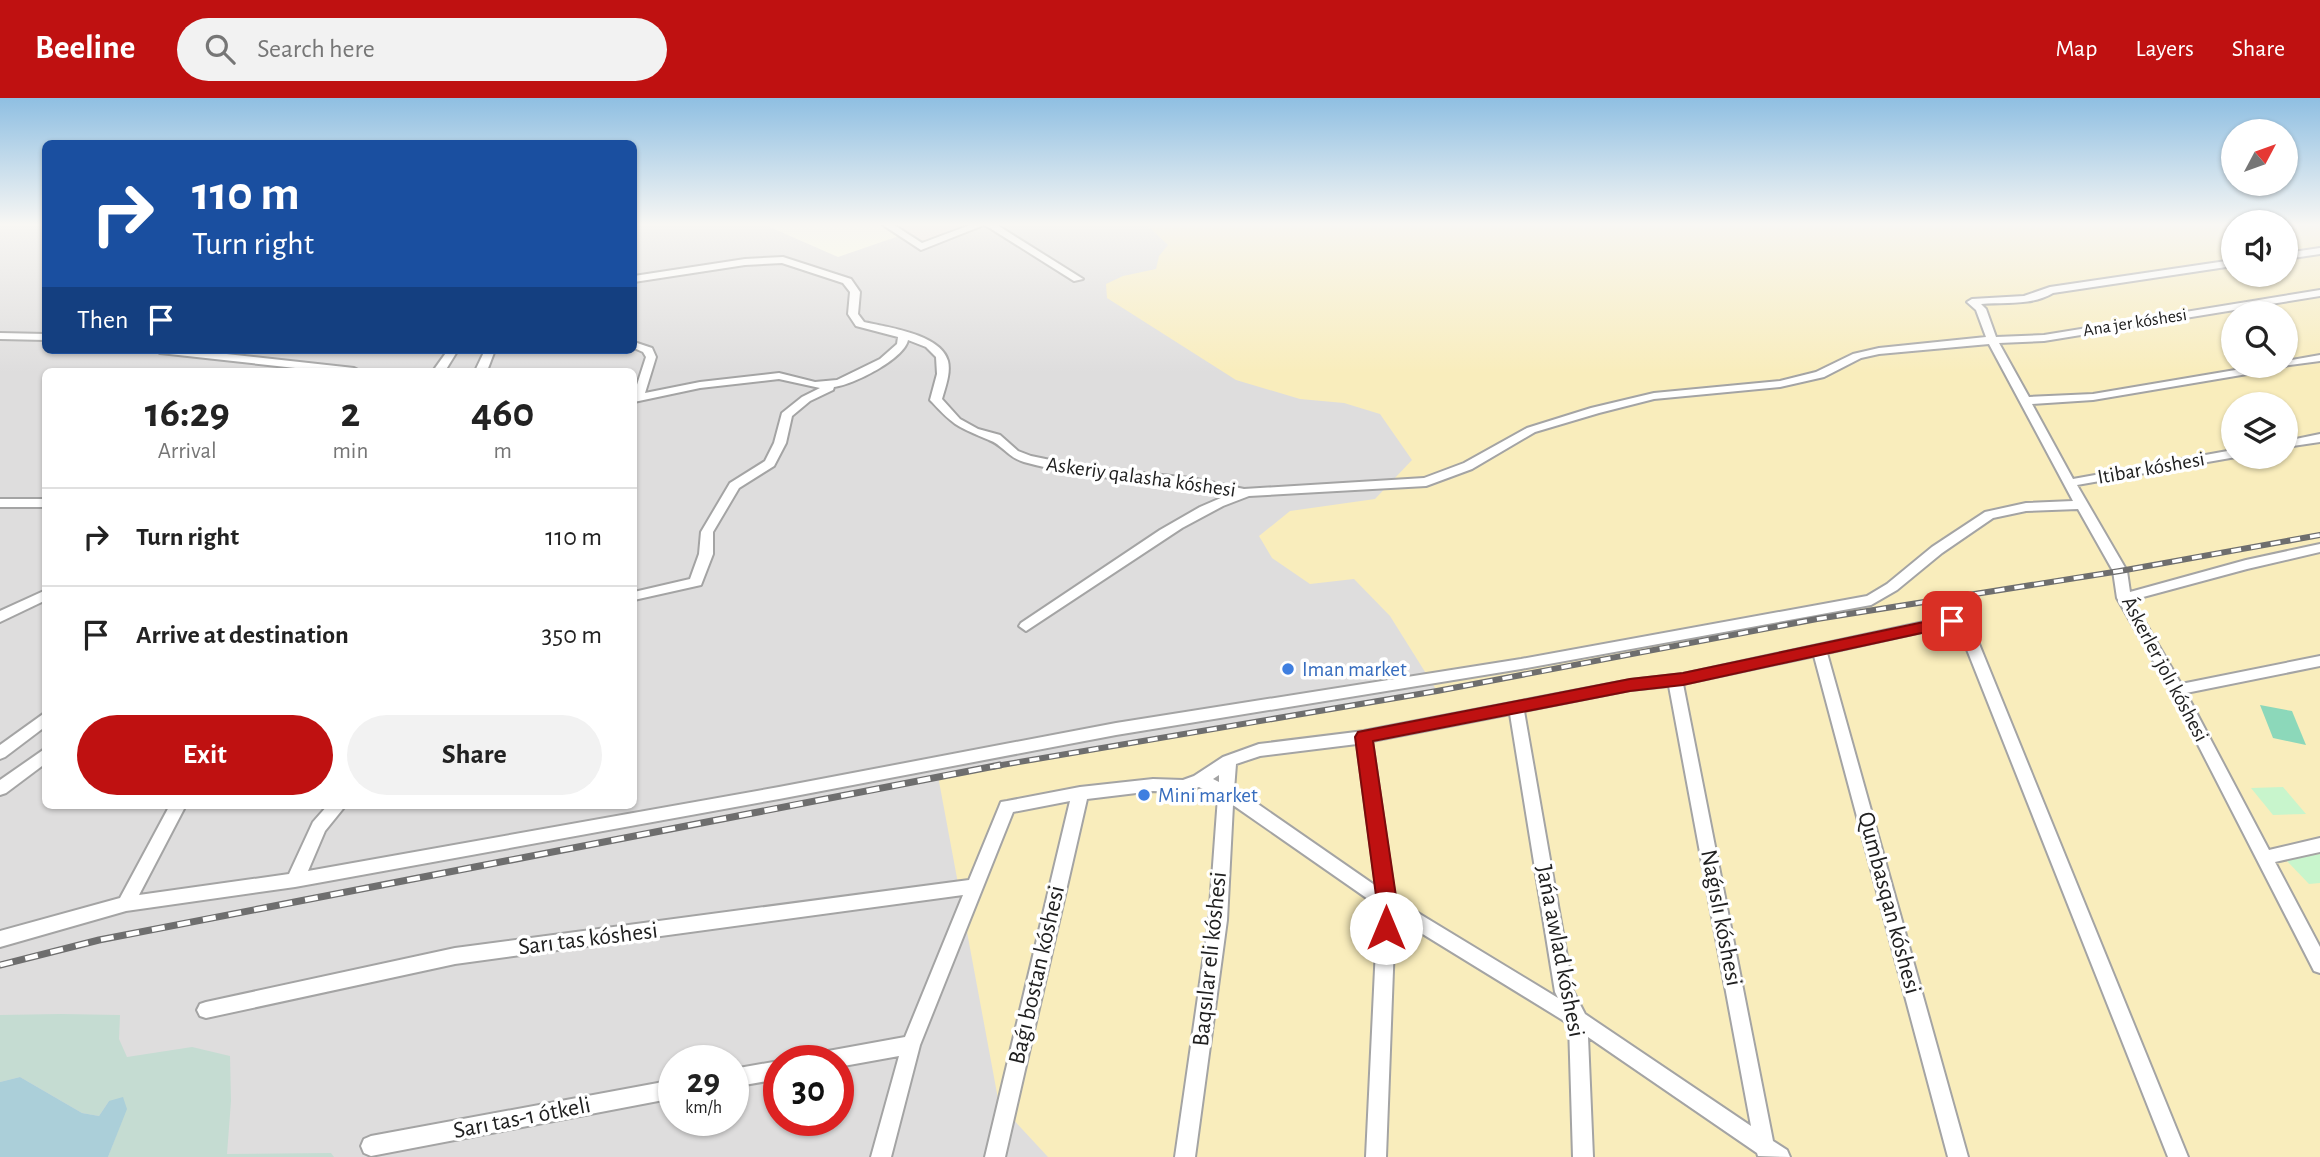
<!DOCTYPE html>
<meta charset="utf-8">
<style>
body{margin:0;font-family:"Alegreya Sans",sans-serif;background:#f2f2f2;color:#222;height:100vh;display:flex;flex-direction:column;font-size:26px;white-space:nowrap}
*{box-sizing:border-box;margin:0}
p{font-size:23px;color:#767676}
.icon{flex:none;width:38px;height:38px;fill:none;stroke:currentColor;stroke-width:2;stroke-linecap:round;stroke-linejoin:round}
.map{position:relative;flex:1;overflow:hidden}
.details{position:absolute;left:42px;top:270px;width:595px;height:441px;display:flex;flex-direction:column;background:#fff;border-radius:10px;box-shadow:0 2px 5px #0004}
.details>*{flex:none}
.top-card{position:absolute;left:42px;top:42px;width:595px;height:214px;border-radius:10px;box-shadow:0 2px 5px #0004;background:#1a4fa0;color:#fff;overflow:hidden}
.needle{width:46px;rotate:49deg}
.controls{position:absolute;left:2221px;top:21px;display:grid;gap:14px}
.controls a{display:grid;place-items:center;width:77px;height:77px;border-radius:50%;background:#fff;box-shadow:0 2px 5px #0004;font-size:35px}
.speed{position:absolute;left:658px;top:947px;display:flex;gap:14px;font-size:35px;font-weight:700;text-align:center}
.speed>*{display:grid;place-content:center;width:91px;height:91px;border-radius:50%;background:#fff;box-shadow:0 2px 5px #0004;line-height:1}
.speed small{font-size:18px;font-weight:400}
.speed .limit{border:10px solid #d22;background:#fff;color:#111}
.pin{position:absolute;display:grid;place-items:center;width:60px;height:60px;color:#fff;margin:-30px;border-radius:14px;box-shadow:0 4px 10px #0006}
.me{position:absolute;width:77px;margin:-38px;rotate:0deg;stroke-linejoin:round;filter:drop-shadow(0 0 5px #0008)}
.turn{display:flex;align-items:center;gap:24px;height:147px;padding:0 35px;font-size:32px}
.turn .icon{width:91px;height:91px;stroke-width:2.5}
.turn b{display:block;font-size:49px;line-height:60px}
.then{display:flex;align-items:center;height:66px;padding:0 35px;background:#0003;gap:14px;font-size:26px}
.eta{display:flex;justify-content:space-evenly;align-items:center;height:119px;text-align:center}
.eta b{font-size:42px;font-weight:700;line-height:49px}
.action{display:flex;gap:14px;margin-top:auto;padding:14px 35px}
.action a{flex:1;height:80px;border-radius:42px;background:#bf1111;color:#fff;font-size:28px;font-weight:700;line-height:80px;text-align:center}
.action a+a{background:#f2f2f2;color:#222}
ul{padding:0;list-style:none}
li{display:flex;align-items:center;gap:21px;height:98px;padding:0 35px;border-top:2px solid #e0e0e0}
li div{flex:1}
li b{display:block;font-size:26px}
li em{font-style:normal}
header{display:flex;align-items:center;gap:42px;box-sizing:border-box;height:98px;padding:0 35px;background:#bf1111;color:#fff}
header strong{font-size:33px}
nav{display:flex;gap:38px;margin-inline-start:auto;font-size:24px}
.search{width:490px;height:63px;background:#f2f2f2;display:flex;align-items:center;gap:18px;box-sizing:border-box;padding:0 24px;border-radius:38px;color:#767676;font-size:26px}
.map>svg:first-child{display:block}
.residential{fill:#dedddd;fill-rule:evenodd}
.education{fill:#fdfde3}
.military{fill:#f0e1dc}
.wetland{fill:#c5dcd2}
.sand{fill:#f9edbc;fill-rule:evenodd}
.park{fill:#c8f5cc}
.pitch{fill:#8cd8ba}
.water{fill:#abcfd9}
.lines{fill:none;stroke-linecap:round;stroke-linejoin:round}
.minor-casing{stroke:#a4a4a4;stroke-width:4}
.minor{fill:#fff;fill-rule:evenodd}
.rail-far1-casing{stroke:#6e6e6e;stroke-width:6}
.rail-casing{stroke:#6e6e6e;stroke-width:7}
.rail-far1{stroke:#fff;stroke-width:3.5;stroke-dasharray:10;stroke-linecap:butt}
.rail{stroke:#fff;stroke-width:4.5;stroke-dasharray:13;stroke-linecap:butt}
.route{fill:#bf1111;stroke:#7c0b0b;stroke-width:2}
.shop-dot{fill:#3f7fe0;stroke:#fff;stroke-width:2.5}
.labels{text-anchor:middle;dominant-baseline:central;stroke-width:7;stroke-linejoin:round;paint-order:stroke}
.far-street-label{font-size:18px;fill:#202020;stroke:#fff}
.street-label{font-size:21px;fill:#202020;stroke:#fff}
.shop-label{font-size:21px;fill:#366cbe;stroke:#fff;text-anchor:start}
.near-street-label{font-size:24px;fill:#202020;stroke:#fff}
</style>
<header>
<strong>Beeline</strong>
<div class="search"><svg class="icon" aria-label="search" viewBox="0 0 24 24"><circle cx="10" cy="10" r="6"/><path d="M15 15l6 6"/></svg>Search here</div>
<nav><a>Map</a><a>Layers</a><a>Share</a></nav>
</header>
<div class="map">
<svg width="2320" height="1059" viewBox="0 0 2320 1059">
<rect width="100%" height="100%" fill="#f0ede7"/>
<path class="residential" d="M0 127H45L46 252H634V127H2233V177H2286V127H2320V1059H0ZM2233 215H2286V268H2233ZM46 273H634V707H46ZM2233 306H2286V359H2233ZM674 962H733V1022H674ZM779 962H838V1022H779Z"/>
<polygon class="education" points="765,127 882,127 899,138 838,159"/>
<polygon class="military" points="899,127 976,127 926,145"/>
<polygon class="wetland" points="61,916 120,917 119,941 127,959 192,949 230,958 231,1003 227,1056 331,1055 334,1059 108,1059 126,1011 109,1003 99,1018 82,1015 20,979 0,984 0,917"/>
<path class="sand" d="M1147 127H2233V177H2286V127H2320V1059H1048L999 1006 938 678 1437 593 1390 518 1354 481 1310 486 1272 460 1259 438 1290 413 1375 401 1412 362 1380 316 1344 305 1300 301 1236 282 1107 200 1106 186 1123 178 1156 171 1159 158 1168 147ZM2233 215H2286V268H2233ZM2233 306H2286V359H2233Z"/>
<g class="park">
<polygon points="2283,689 2306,716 2273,717 2251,690"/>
<polygon points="2320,756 2320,785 2309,786 2285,761"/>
</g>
<polygon class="pitch" points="2260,607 2292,613 2306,647 2273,640"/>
<polygon class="water" points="20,979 82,1015 99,1018 109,1003 123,999 127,1011 108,1059 0,1059 0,984"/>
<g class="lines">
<defs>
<g id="minor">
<polygon points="883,127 894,127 922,145 970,127 984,127 921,152"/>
<polygon points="985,127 997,127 1083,181 1074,183"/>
<polygon points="2320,150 2320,156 2286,161 2286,155"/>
<path d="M783 159 851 181 860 194 858 216 864 224C886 229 941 236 948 263 951 275 945 290 942 301L960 321 978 331 1000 337 1018 353 1031 358 1084 369 1191 380 1244 391 1424 380 1464 365 1527 330 1591 310 1654 295 1780 283 1816 274 1853 256 1879 250 1986 239 1976 212 1967 204 1972 201 2024 198 2050 189 2233 162V168L2053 195C2031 208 2005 204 1981 206L1986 211 1996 239 2044 237 2320 192V198L2044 243 1999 245 2029 299 2093 296 2259 268H2286V263L2320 257V263L2282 268 2277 271 2093 302 2032 306 2073 381 2233 352V359H2236L2077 387 2127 473 2130 494 2246 462 2320 446V454L2247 471 2132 502 2181 586 2320 558V568L2186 595 2269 752 2320 740V754L2275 764 2320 849V875L2314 873 2170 592 2117 500 2113 473 2078 411 2026 413 1993 420 1942 455 1897 492 1871 507 1521 571 1116 637 779 701 295 789 126 813 0 849V833L120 800 170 707H186L139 797 289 776 313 724 328 707H346L325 733 308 773 779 689 1116 625 1521 561 1867 498 1887 486 1932 449 1985 414 2026 405 2073 403 1989 246 1879 256 1861 260 1824 279 1780 289 1654 301 1599 315 1535 334 1472 371 1426 388 1249 398 1223 408 1182 430 1026 533 1019 528 1021 525 1160 432 1200 409 1230 396C1162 382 1091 383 1024 364 1007 359 1003 347 989 342 959 329 955 329 932 304L930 302 937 276 936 259 926 249 908 242C904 261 853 287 834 289L833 292 810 303 792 318 786 345 774 368 739 390 713 434V456L701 487 634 502V494L690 481 699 456 701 434 730 385 765 363 774 345 782 315 802 299 820 290 779 281 700 290 634 304V296L646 259 643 254 634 250V244L652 250 656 259 645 295 700 284 779 275 815 284 837 282 880 261 897 246 898 239 856 228 848 216 850 194 843 185 782 165 745 167 634 184V178L745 161Z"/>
<polygon points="0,235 46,236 46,242 0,241"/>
<polygon points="155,252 190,252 354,270 360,273 323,273 160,255"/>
<polygon points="448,252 458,252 445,273 433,273"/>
<polygon points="485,252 495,252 487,273 475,273"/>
<polygon points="2320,336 2320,344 2286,349 2286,343"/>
<rect x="0" y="401" width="46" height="8"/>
<polygon points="46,492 46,502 0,524 0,513"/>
<path d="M1952 518 1957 520 1975 536 2188 1059H2168L1962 539 1949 528 1827 555 1968 1059H1948L1814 558 1683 586 1773 1043 1787 1052 1790 1059 1758 1058 1757 1055 1588 939 1593 1059H1573L1569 926 1395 819 1386 1059H1366L1378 808 1233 707 1227 822 1195 1059H1175L1209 822 1218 699 1199 689 1184 694 1153 693 1087 701 1005 1059H985L1070 703 1013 714 920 947 891 1059H871L899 958 838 969V962H819L821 956 828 953 905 939 963 797 455 866 206 920 200 918 197 912 200 906 206 904 455 850 969 782 999 709 1001 704 1007 703 1080 689 1153 681 1183 682 1194 678 1223 659 1259 646 1364 633 1630 582 1683 576ZM1669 588 1751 1028 1585 916 1573 893 1524 613 1630 592ZM1510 616 1555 894 1558 900 1395 801 1372 643ZM1357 646 1376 788 1252 702 1234 692 1236 666 1260 658ZM1219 677V684L1213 681Z"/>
<polygon points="46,614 46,628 5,659 0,661 0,647"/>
<polygon points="46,650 46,665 6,695 0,697 0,682"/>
<polygon points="779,963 779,981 733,989 733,971"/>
<polygon points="674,982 674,1000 371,1058 364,1055 361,1048 364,1041 371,1038"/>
</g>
</defs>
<use href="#minor" class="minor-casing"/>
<use href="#minor" class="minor"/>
<defs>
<polyline id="rail-far1" points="990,669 1437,593 1817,521 2120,473 2320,437"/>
<polyline id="rail" points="0,867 99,842 1000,667"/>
</defs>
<use href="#rail-far1" class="rail-far1-casing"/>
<use href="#rail" class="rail-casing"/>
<use href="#rail-far1" class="rail-far1"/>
<use href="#rail" class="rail"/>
</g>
<linearGradient id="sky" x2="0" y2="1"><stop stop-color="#8fbfe2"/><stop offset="0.46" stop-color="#f8f7f4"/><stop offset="1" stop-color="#f8f7f4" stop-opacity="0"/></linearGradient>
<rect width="2320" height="275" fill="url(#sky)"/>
<polygon class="route" points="1952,518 1960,523 1958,527 1683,587 1630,593 1373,643 1397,805 1396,830 1393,836 1386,839 1379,836 1376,830 1377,805 1355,639 1358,634 1630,581 1683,575"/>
<g class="shop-dot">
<circle cx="1288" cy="571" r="7"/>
<circle cx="1144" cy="697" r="7"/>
</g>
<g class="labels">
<g class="far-street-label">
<text transform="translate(2135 225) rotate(-9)">Ana jer kóshesi</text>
</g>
<g class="street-label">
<text transform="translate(2151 370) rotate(-10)">Itibar kóshesi</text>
<text transform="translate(1141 379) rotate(8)">Askeriy qalasha kóshesi</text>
<text transform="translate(2165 571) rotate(62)">Áskerler jolı kóshesi</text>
</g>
<g class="shop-label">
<text x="1302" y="571">Iman market</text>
<text x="1158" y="697">Mini market</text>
</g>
<g class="near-street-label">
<text transform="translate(1889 805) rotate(75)">Qumbasqan kóshesi</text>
<text transform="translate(1721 820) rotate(79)">Naǵıslı kóshesi</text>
<text transform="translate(588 841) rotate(-7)">Sarı tas kóshesi</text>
<text transform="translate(1560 853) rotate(79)">Jańa awlad kóshesi</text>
<text transform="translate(1210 861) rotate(-84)">Baqsılar eli kóshesi</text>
<text transform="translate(1037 877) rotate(-77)">Baǵı bostan kóshesi</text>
<text transform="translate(522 1020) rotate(-11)">Sarı tas-1 ótkeli</text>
</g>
</g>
</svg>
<div class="controls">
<a><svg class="needle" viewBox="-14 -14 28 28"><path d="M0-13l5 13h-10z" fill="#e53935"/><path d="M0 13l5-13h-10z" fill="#767676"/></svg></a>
<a><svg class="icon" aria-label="sound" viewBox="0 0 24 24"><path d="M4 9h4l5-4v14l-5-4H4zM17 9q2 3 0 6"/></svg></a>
<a><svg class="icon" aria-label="search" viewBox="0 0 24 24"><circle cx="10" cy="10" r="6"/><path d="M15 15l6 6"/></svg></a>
<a><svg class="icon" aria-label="layers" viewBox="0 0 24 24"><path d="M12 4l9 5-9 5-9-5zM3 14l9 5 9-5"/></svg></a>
</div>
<div class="speed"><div>29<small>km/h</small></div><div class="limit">30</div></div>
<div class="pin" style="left:1952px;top:523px;background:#d93025"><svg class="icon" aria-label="arrive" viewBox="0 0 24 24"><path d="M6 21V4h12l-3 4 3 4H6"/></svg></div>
<svg class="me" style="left:1386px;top:830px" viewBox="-20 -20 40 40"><circle r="19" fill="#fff"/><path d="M0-13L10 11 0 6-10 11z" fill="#bf1111"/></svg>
<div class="top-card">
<div class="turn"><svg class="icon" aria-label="right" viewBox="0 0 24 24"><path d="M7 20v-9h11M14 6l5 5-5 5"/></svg><div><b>110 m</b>Turn right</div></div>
<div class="then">Then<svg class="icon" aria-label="arrive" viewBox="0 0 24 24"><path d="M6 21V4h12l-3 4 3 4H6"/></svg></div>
</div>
<section class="details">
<div class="eta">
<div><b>16:29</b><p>Arrival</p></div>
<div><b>2</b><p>min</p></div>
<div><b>460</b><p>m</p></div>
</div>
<ul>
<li><svg class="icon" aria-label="right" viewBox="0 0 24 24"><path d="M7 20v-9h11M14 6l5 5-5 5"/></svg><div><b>Turn right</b></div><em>110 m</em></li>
<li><svg class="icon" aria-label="arrive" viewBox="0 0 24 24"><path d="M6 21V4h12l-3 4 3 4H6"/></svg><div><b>Arrive at destination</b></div><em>350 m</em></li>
</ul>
<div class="action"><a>Exit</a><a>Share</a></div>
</section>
</div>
